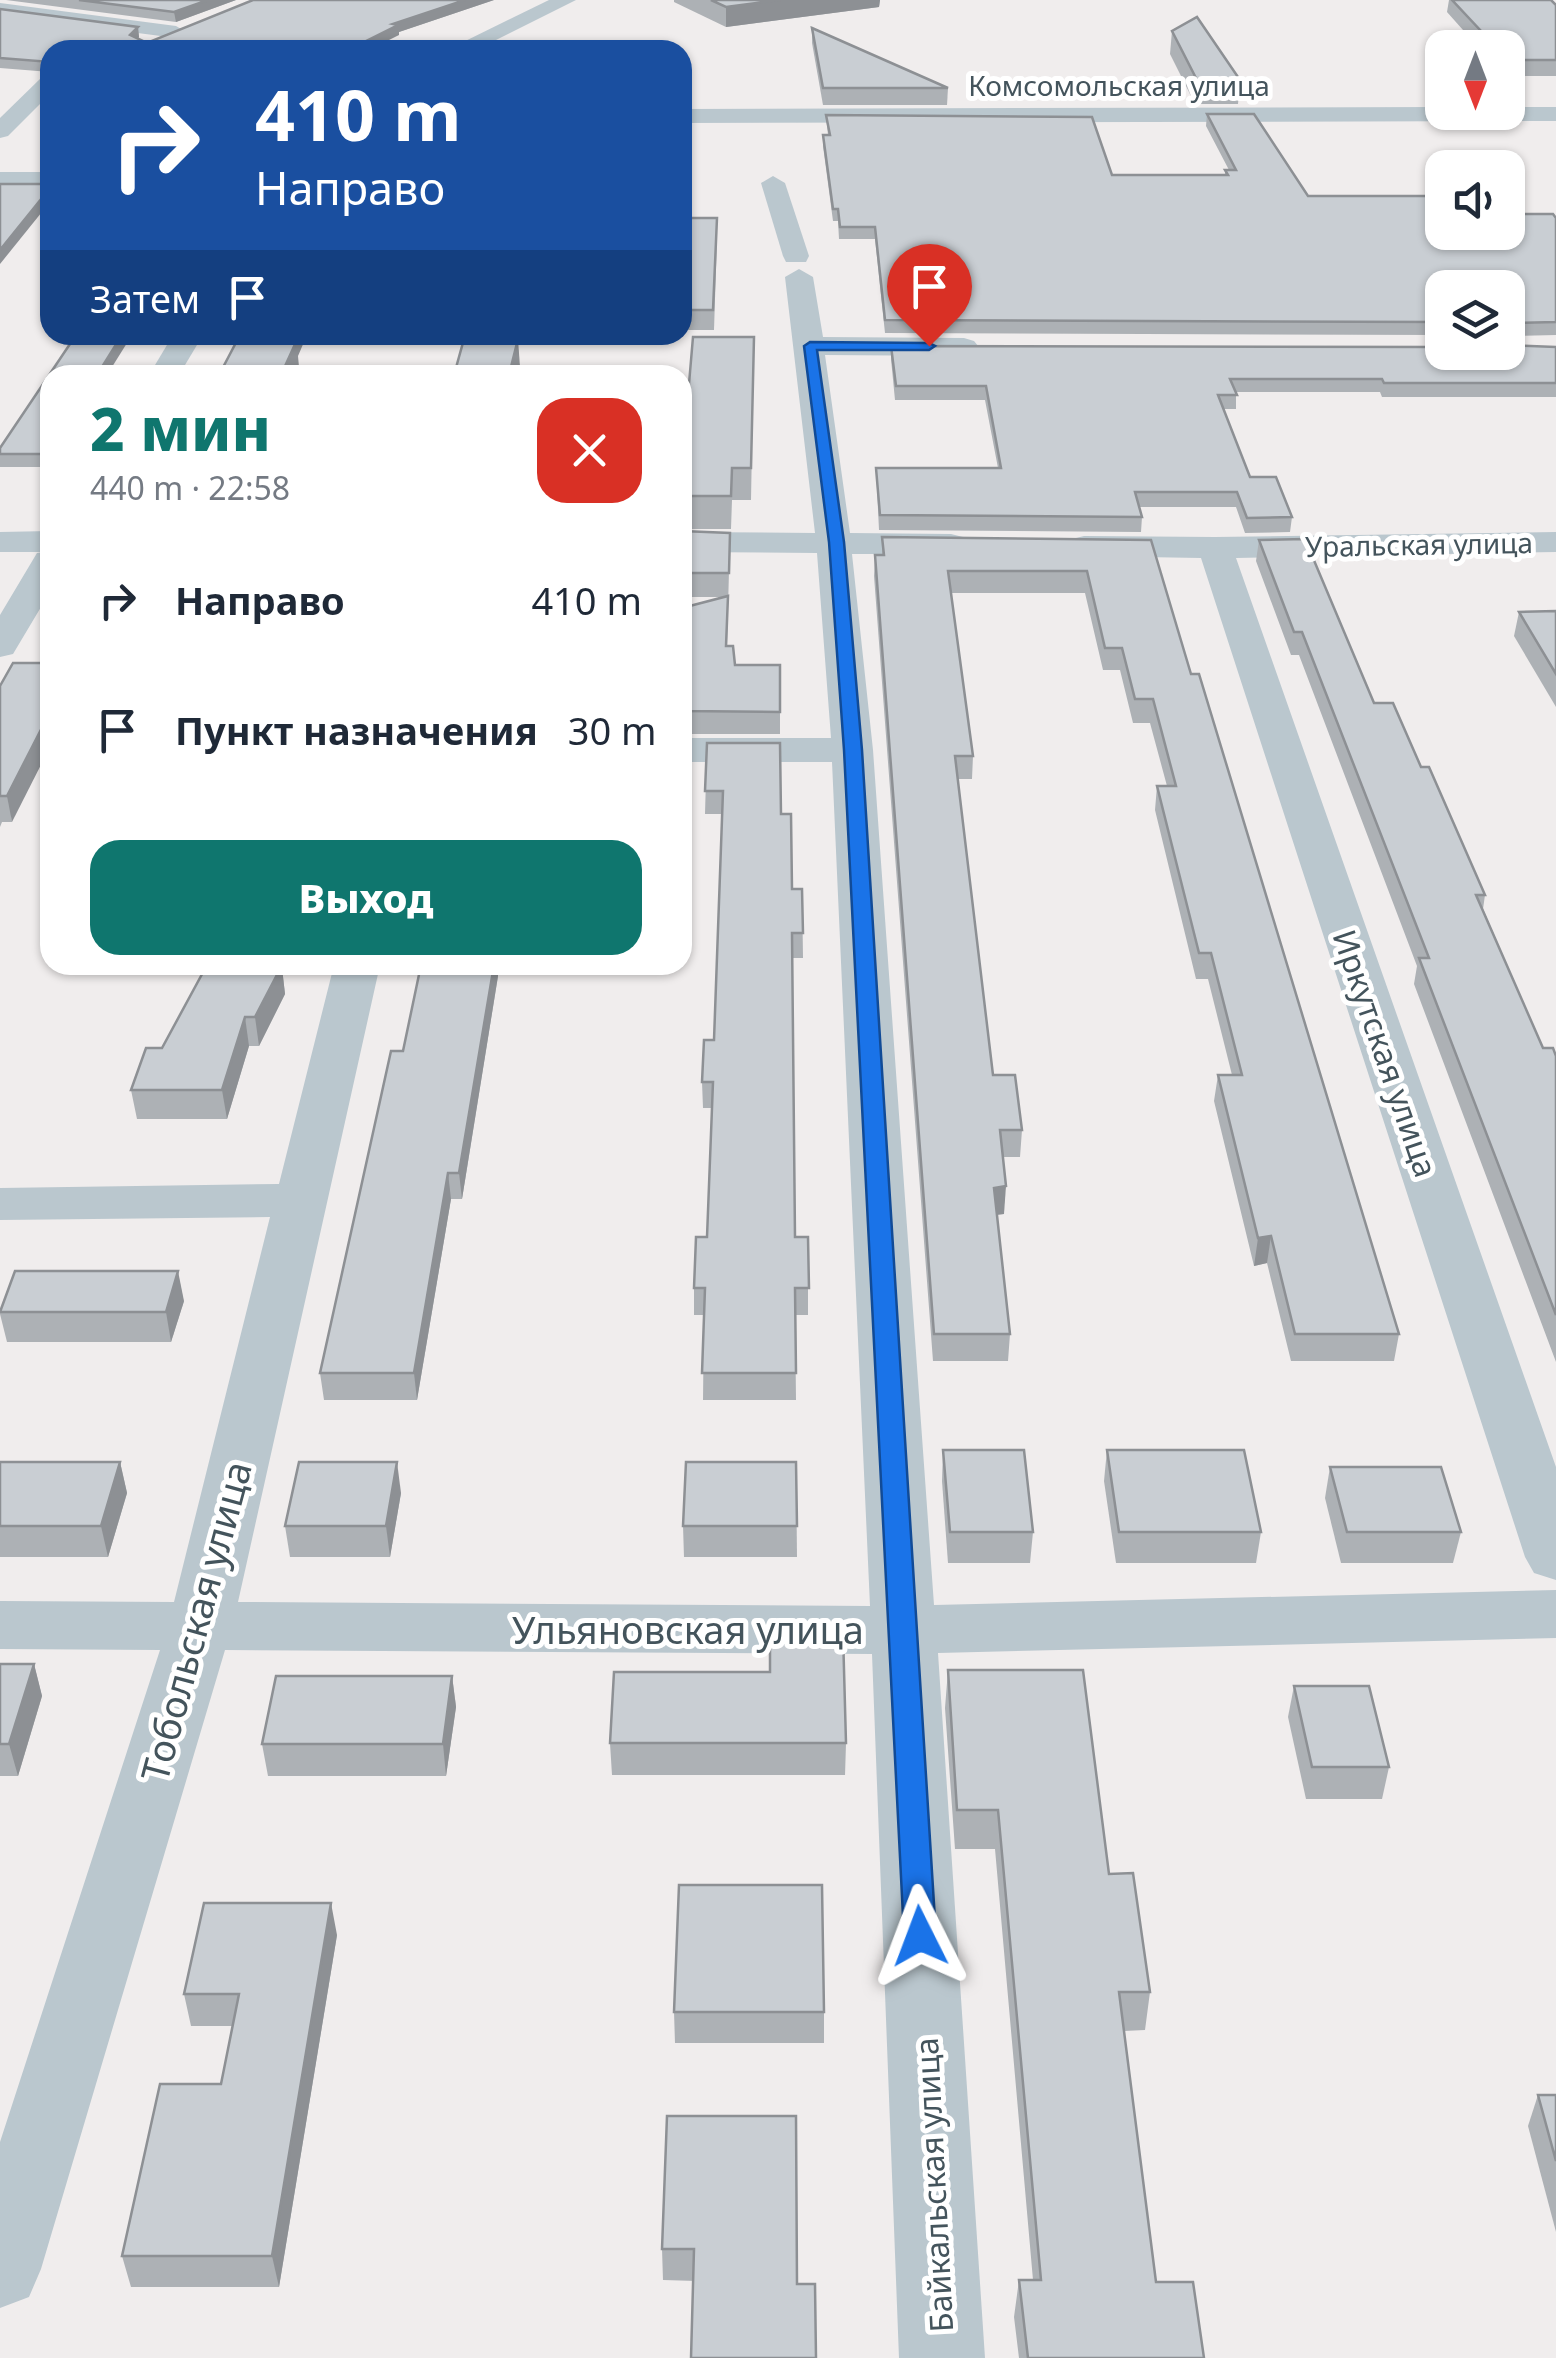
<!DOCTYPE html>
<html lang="ru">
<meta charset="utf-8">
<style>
body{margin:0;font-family:"Noto Sans",sans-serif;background:#f2f2f3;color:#1f2937;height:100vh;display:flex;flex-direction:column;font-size:38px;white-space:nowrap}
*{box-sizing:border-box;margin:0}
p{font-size:32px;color:#747a83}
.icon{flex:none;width:55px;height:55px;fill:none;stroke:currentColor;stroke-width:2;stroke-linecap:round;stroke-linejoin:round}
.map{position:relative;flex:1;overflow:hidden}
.details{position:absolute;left:40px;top:365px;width:652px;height:610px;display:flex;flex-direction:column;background:#fff;border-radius:30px;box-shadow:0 2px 8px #0004}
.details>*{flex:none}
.guide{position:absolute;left:40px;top:40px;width:652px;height:305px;border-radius:30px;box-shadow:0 2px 8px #0004;background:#1a4fa0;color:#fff;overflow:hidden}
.needle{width:65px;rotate:180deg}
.fabs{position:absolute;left:1425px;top:30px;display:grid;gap:20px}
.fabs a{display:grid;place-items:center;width:100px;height:100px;border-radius:20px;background:#fff;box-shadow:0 2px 8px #0004;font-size:50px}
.pin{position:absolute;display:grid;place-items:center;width:85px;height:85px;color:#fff;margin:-102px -42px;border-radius:50% 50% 50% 0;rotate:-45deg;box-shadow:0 0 10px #0007}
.pin .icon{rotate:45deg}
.me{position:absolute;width:110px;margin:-55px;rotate:357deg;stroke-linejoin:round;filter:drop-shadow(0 0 8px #0008)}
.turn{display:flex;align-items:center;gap:35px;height:210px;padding:0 50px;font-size:45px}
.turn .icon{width:130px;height:130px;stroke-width:2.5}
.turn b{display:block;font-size:70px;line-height:85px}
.then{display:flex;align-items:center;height:95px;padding:0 50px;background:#0003;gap:20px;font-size:38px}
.round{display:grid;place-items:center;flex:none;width:105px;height:105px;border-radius:30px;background:#f2f2f3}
.summary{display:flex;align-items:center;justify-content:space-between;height:170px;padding:0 50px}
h1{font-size:60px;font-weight:800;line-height:75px;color:#0f766e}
.action{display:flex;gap:20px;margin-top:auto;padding:20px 50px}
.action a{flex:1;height:115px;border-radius:30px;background:#0f766e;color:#fff;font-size:40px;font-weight:800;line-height:115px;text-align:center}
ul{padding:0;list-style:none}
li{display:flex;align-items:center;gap:30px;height:130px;padding:0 50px}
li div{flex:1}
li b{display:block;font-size:38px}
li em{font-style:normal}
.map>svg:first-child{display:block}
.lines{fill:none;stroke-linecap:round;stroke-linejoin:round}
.minor{fill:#bac7ce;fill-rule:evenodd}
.tertiary{fill:#bac7ce;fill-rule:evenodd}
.wall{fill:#adb1b5}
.shaded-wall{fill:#8d9094}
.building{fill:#c9ced3;stroke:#8d9094;stroke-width:2.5}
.route{fill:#1a73e8;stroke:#114b97;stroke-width:2.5}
.labels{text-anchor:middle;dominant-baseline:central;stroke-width:10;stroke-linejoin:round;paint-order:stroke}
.far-street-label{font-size:28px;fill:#44545c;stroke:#fff}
.street-label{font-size:32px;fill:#44545c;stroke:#fff}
.near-street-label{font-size:38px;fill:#44545c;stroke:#fff}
</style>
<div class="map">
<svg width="1556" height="2358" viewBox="0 0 1556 2358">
<rect width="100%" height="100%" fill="#f0eded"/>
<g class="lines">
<g class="minor">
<polygon points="0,3 176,26 186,32 176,38 0,15"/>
<polygon points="50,75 50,94 8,136 0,138 0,118 42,77"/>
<polygon points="1442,107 1442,112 1508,112 1508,107 1556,107 1556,121 682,123 682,109"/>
<polygon points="773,176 785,183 809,256 806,262 786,262 783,256 761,183"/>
<polygon points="799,269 813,277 823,337 964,338 974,341 979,347 974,353 964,356 825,355 850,533 951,534 963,537 968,544 963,551 951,554 852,554 873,750 934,1605 1556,1590 1556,1638 938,1653 985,2358 899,2358 872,1654 225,1650 41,2269 29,2297 0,2308 0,2142 160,1650 0,1649 0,1601 174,1602 270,1217 0,1220 0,1188 279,1184 334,965 380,965 238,1602 870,1606 832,762 682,762 682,738 831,738 817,553 682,552 682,532 815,533 785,277"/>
<polygon points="173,335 203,335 179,375 149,375"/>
<polygon points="50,531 50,592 13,654 0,657 0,615 37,553 45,552 0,552 0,532"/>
<polygon points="1556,532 1556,552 1236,558 1556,1467 1556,1580 1534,1573 1525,1557 1201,558 1084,556 1072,553 1067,546 1072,539 1084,536 1215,537"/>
</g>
<g class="tertiary">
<polygon points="549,0 576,0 476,50 447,50"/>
<rect x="0" y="172" width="50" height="16"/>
</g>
</g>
<g class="wall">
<polygon points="6,0 236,0 176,22"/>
<polygon points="253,0 494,0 399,32 399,35 50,50 50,72 0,68 0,9 138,27 139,37 138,39 147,43"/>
<polygon points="674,0 880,0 879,7 726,27 674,2"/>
<polygon points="1449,0 1551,0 1556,5 1556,76 1508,76 1508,48 1479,48 1447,12"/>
<polygon points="812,28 948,88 947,105 823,105 812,43"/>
<polygon points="1172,31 1240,80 1238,104 1195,104 1170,54"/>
<polygon points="1207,114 1308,196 1442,232 1556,218 1556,335 1508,336 1508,288 1442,288 1442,337 1442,335 885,333 875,239 839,239 838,221 833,221 823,146 823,135 828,135 826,115 1112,175 1225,175 1225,170 1229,170 1206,126"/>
<polygon points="682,218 717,237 714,330 682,330"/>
<polygon points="754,337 751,500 732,500 731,529 682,529 682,466"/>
<polygon points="891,346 1556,347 1556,397 1382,397 1380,392 1236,392 1236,409 1223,409 1250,477 1292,517 1290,532 1245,533 1236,507 1139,507 1142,517 1141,532 879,530 876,468 998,468 985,400 895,400 891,359"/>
<polygon points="50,375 50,467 0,467 0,448"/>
<polygon points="682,531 730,533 727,646 735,665 780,665 780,734 682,734 682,608 727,597 682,597"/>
<polygon points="882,537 1151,540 1191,674 1399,1334 1394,1361 1291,1361 1267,1263 1254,1266 1214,1101 1218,1075 1232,1075 1208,979 1196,979 1155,810 1157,786 1167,786 1150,723 1133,723 1120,670 1103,670 1085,593 951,593 973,756 972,779 957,779 993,1075 1022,1130 1020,1157 1003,1157 1004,1214 997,1215 1010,1334 1008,1361 933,1361 874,576 875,555 882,555"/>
<polygon points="1259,540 1421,767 1485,895 1483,909 1543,1048 1556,1056 1556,1362 1414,984 1417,966 1299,655 1291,655 1256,561"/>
<polygon points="1556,611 1556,707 1514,636 1519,612"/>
<polygon points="0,686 12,822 2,822 0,827"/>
<polygon points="707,743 781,814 792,889 802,889 803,958 792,958 795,1237 808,1237 808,1315 795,1315 796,1400 703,1400 704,1315 694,1315 694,1288 707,1237 712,1108 703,1108 702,1082 714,1040 723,814 705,814"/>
<polygon points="207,965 283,965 282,968 285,994 259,1046 249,1046 227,1119 137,1119 131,1090 162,1048"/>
<polygon points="421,965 498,965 498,976 462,1199 451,1199 417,1400 324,1400 320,1373 403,1051"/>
<polygon points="184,1301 171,1342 7,1342 0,1314 0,1310"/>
<polygon points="943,1450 1033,1532 1030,1563 948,1563 942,1481"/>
<polygon points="1107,1450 1261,1532 1256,1563 1116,1563 1104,1481"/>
<polygon points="0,1462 120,1462 127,1493 108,1557 0,1557"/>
<polygon points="796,1462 797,1557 684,1557 683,1526"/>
<polygon points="1330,1467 1461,1532 1453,1563 1341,1563 1325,1498"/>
<polygon points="401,1493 390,1557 290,1557 285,1526"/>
<polygon points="0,1664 34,1664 42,1696 18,1776 0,1776"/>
<polygon points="948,1670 1109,1874 1150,1992 1145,2030 1124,2031 1156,2282 1204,2358 1019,2358 1014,2317 1019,2280 1033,2280 995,1849 955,1849 945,1708"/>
<polygon points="452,1676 456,1707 446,1776 268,1776 262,1744"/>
<polygon points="1294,1686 1389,1767 1382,1799 1306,1799 1288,1717"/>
<polygon points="610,1743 846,1743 845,1775 612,1775"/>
<polygon points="337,1935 279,2287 131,2287 122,2256 221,2084 233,2026 191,2026 184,1994"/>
<polygon points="674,2012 824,2012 824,2043 675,2043"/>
<polygon points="1538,2095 1556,2095 1556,2232 1528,2126"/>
<polygon points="667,2116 797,2284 663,2280 662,2249"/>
</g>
<g class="shaded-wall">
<polygon points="208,0 236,0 176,22 174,12"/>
<polygon points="465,0 494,0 399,32 399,35 369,50 348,50 393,24"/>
<polygon points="780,0 880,0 879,7 726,27 726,7"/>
<polygon points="138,27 139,37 132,45 130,35"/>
<polygon points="50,188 50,202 0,264 0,250"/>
<polygon points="122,335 132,335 107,375 97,375"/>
<polygon points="294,335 307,335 298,356 299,367 295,375 281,375"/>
<polygon points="518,339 520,367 518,375 509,375"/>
<polygon points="50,712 50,747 12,822 7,796"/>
<polygon points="270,965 283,965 282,968 285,994 259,1046 255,1017"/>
<polygon points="494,965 498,965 498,976 462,1199 459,1173"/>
<polygon points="245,1017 249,1046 227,1119 222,1090"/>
<polygon points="448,1173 451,1199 417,1400 414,1373"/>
<polygon points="1006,1186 1004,1214 992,1215 994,1188"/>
<polygon points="1271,1236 1267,1263 1254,1266 1258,1238"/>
<polygon points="178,1271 184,1301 171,1342 166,1312"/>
<polygon points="120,1462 127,1493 108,1557 101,1526"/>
<polygon points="397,1462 401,1493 390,1557 386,1526"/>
<polygon points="34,1664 42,1696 18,1776 9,1744"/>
<polygon points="452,1676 456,1707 446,1776 443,1744"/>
<polygon points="331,1903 337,1935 279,2287 272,2256"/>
</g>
<g class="building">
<polygon points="79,0 208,0 174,12"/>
<polygon points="253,0 465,0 393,24 398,25 348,50 50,50 50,62 0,58 0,9 138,27 130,35 147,43"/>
<polygon points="711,0 780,0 726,7"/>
<polygon points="1452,0 1551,0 1556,5 1556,60 1508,60 1508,48 1497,48"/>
<polygon points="1197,17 1240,80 1197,80 1172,31"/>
<polygon points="812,28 948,88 823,88"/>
<polygon points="1207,114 1254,114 1308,196 1442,196 1442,232 1508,232 1508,214 1553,214 1556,218 1556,322 1508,323 1508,325 1508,288 1442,288 1442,322 885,320 875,227 840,227 838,209 833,209 823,135 830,135 826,115 1092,117 1112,175 1228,175 1225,170 1236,170"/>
<polygon points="0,184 50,184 50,188 0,250"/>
<polygon points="682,218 717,218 713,310 682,310"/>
<polygon points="76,335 122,335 97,375 50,375 50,451 48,454 0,454 0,448"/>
<polygon points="240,335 294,335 290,342 296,342 281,375 219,375"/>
<polygon points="693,337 754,337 751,468 732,468 731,496 682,496 682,466"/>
<polygon points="464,339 518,339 509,375 454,375"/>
<polygon points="1508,345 1556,347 1556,383 1384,383 1382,379 1230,379 1237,395 1218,395 1250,477 1276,477 1292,517 1247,518 1237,492 1135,492 1142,517 880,515 876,468 1001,468 986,386 896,386 891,346 1442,347 1442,352 1508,352"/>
<polygon points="682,531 730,533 729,573 682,573"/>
<polygon points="882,537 1151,540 1191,674 1199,674 1399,1334 1295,1334 1271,1236 1258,1238 1218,1075 1242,1075 1211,953 1199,953 1157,786 1176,786 1153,699 1135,699 1122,648 1105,648 1087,571 948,571 973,756 955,756 993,1075 1015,1075 1022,1130 1000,1130 1006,1186 994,1188 1010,1334 934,1334 875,555 884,555"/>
<polygon points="1305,539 1374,703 1393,703 1421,767 1429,767 1485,895 1476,895 1543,1048 1553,1048 1556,1056 1556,1315 1419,958 1429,958 1302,632 1294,632 1259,540"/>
<polygon points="728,596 726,646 733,646 735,665 780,665 780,712 682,711 682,608"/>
<polygon points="1556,611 1556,674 1519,612"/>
<polygon points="13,663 50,663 50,712 7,796 0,796 0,686"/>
<polygon points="707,743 780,743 781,814 791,814 792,889 802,889 803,933 792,933 795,1237 808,1237 809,1288 795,1288 796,1373 702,1373 705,1288 694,1288 696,1237 707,1237 713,1082 702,1082 704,1040 714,1040 723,791 705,791"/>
<polygon points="207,965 270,965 270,967 281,967 255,1017 245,1017 222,1090 131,1090 146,1048 162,1048"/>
<polygon points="421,965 494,965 459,1173 448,1173 414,1373 320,1373 391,1051 403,1051"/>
<polygon points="15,1271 178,1271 166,1312 0,1312"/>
<polygon points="943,1450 1024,1450 1033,1532 950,1532"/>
<polygon points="1107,1450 1244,1450 1261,1532 1119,1532"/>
<polygon points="0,1462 120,1462 101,1526 0,1526"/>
<polygon points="299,1462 397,1462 386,1526 285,1526"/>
<polygon points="686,1462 796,1462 797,1526 683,1526"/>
<polygon points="1330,1467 1441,1467 1461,1532 1347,1532"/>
<polygon points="770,1633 843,1633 846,1743 610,1743 614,1672 770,1672"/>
<polygon points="0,1664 34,1664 9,1744 0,1744"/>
<polygon points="948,1670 1083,1670 1109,1874 1133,1873 1150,1992 1119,1992 1156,2282 1193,2282 1204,2358 1028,2358 1019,2280 1041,2280 998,1810 957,1810"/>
<polygon points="276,1676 452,1676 443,1744 262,1744"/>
<polygon points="1294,1686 1369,1686 1389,1767 1312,1767"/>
<polygon points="679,1885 822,1885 824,2012 674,2012"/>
<polygon points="204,1903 331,1903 272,2256 122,2256 160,2084 221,2084 239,1994 184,1994"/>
<polygon points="1538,2095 1556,2095 1556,2161"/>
<polygon points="667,2116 796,2116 797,2284 815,2284 816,2358 691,2358 694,2249 662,2249"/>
</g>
<polygon class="route" points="810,342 929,343 935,346 929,350 817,350 844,542 862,750 936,1936 932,1946 920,1950 909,1946 904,1936 844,750 829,542 804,346"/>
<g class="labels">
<g class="far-street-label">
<text x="1119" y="85">Комсомольская улица</text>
<text transform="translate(1419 544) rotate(-1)">Уральская улица</text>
</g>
<g class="street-label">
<text transform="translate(1386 1053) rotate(71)">Иркутская улица</text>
<text transform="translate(933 2185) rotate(-93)">Байкальская улица</text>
</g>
<g class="near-street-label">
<text transform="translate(195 1621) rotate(-75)">Тобольская улица</text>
<text x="688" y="1629">Ульяновская улица</text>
</g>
</g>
</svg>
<div class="fabs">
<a><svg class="needle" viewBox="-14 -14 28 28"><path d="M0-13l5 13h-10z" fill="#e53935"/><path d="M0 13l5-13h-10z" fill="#747a83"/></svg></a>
<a><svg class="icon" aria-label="sound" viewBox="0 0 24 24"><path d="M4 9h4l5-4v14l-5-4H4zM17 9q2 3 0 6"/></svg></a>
<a><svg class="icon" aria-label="layers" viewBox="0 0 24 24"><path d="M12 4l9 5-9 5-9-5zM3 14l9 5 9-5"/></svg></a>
</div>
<div class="pin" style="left:929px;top:346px;background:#d93025"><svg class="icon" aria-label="arrive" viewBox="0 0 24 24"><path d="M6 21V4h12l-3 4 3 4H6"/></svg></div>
<svg class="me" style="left:920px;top:1936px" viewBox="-20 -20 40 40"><path d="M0-17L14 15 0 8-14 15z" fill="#1a73e8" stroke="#fff" stroke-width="4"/></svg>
<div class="guide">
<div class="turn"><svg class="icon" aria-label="right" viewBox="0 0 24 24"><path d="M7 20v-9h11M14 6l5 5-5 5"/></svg><div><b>410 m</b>Направо</div></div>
<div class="then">Затем<svg class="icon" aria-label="arrive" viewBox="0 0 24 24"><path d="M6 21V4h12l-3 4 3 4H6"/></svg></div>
</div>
<section class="details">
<div class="summary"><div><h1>2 мин</h1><p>440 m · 22:58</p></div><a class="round" style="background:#d93025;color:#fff"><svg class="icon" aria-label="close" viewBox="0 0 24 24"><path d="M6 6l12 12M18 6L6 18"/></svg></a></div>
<ul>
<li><svg class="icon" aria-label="right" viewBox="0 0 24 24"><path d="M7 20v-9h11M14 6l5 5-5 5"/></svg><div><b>Направо</b></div><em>410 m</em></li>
<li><svg class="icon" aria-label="arrive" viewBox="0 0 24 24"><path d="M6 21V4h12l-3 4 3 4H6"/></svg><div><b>Пункт назначения</b></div><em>30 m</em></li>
</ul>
<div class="action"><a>Выход</a></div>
</section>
</div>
